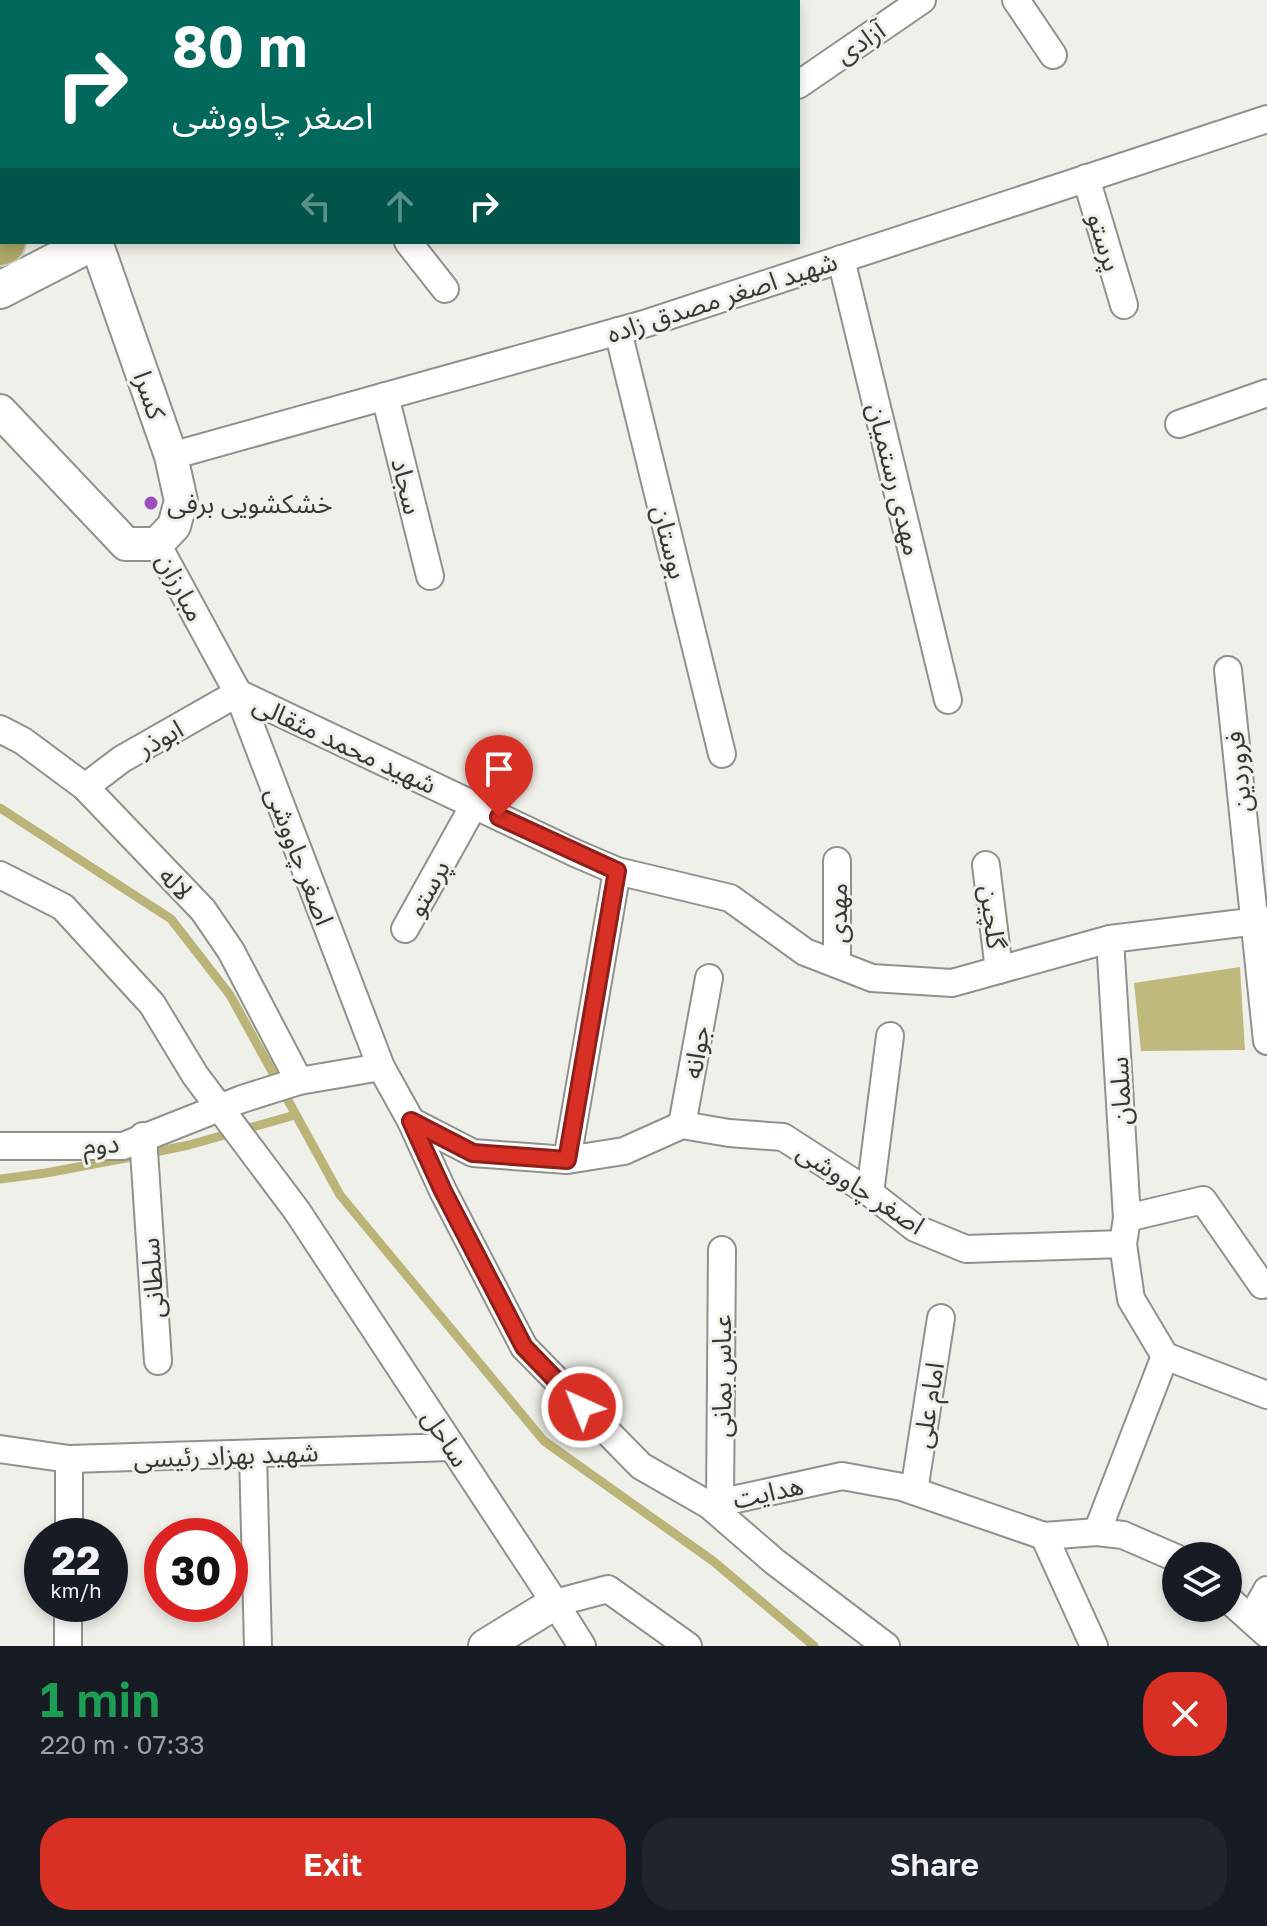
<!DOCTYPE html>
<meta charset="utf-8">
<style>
body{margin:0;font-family:"Golos Text","Noto Sans Arabic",sans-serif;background:#20242c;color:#f1f3f6;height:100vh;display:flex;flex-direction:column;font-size:30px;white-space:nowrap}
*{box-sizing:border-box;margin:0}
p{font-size:26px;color:#9ea1a6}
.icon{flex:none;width:44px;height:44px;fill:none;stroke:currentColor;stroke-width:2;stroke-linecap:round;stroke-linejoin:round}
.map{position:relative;height:1646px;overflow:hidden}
.drawer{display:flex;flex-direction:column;background:#171b24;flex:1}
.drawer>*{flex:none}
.guide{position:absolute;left:0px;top:0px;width:800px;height:244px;box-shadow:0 4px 12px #0003;background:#00695c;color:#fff;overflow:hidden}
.tools{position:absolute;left:1162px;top:1542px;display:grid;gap:16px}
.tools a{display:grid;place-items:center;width:80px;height:80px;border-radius:50%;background:#171b24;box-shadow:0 4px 12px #0003;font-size:40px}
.speed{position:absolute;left:24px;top:1518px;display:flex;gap:16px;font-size:40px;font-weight:700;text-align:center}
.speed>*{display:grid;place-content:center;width:104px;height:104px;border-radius:50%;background:#171b24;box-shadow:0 4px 12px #0003;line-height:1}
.speed small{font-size:20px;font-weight:400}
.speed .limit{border:12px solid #d22;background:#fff;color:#111}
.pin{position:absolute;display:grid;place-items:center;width:68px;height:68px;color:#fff;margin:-82px -34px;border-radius:50% 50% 50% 0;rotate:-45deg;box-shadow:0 0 8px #0007}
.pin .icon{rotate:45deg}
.me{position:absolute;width:88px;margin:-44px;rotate:316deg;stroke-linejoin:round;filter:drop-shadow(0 0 6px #0008)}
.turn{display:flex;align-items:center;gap:28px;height:168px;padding:0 40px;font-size:36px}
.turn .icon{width:104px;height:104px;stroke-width:2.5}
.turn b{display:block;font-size:56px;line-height:68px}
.lanes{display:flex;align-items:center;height:76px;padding:0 40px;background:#0003;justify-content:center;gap:40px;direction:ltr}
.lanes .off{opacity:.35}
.round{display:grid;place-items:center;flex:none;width:84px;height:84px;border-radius:32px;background:#20242c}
.summary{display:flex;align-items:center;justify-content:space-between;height:136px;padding:0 40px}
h1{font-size:48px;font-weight:600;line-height:60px;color:#1e9e55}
.action{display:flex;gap:16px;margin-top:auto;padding:16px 40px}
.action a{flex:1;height:92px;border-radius:32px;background:#d93025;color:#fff;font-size:32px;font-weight:600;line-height:92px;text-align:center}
.action a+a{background:#20242c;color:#f1f3f6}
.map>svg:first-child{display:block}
.forest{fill:#bfb97d}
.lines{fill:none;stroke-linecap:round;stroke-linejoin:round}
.stream{stroke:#bab478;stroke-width:9}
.minor-casing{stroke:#91918b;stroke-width:30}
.tertiary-casing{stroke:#91918b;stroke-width:36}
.secondary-casing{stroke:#91918b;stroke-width:40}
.trunk-casing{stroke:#cbcbca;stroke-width:48}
.minor{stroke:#fff;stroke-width:26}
.tertiary{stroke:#fff;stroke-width:32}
.secondary{stroke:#fff;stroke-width:36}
.trunk{stroke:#aca668;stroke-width:44}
.route-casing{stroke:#8d1f18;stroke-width:20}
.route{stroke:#d93025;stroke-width:14}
.poi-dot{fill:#9a4ec0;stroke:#f0f0ea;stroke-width:3}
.labels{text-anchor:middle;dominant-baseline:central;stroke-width:6;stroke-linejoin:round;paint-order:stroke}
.street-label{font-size:26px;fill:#373734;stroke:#f0f0ea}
.poi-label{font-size:26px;fill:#373734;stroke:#f0f0ea;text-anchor:start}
</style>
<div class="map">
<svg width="1267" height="1646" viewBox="0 0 1267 1646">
<rect width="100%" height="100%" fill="#f0f0ea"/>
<polygon class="forest" points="1240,967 1245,1050 1141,1051 1134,983"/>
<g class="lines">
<g class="stream">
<polyline points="0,808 171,919 230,995 340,1195 544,1441 713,1561 814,1646"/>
<polyline points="145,1154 189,1145 295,1115"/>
<polyline points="0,1179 46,1173 131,1157"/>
</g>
<defs>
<g id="minor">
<polyline points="627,0 628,2"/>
<polyline points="1016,0 1053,55"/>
<polyline points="798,85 922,0"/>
<polyline points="1086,178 1124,305"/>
<polyline points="408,242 445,289"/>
<polyline points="841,259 948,700"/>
<polyline points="618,331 722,754"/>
<polyline points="385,396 430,576"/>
<polyline points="1179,424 1267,393"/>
<polyline points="171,456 644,324 1267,119"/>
<polyline points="157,544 238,693 381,1067 411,1121 473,1153 567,1160 624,1151 682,1125 729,1133 783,1137 870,1193 915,1228 966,1249 1123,1244 1131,1299 1165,1356 1267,1395"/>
<polyline points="1228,670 1267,1041"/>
<polyline points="238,693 575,853 617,871 730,898 805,952 872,978 952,983 1110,939 1267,920"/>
<polyline points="0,729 23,741 85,787 203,910 231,951 299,1081"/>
<polyline points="85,787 122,759 238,693"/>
<polyline points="986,865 999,970"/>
<polyline points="0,875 63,907 152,1004 195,1075 297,1211 555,1603 608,1589 688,1646"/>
<polyline points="405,929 474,805"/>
<polyline points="1110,939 1127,1218 1123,1244"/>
<polyline points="837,964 837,861"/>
<polyline points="411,1121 443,1191 524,1347 641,1466 709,1505 775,1562 886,1646"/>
<polyline points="682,1125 709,978"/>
<polyline points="143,1136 158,1361"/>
<polyline points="0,1146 123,1146 242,1099 299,1081 381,1067"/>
<polyline points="567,1160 617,871"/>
<polyline points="870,1193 890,1036"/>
<polyline points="1127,1218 1203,1200 1262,1285"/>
<polyline points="0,1449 69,1459 452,1447"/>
<polyline points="253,1455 258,1646"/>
<polyline points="914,1491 941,1318"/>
<polyline points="720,1502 722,1250"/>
<polyline points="709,1505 842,1476 902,1487 1044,1536 1097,1532 1123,1535 1176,1558"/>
<polyline points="1097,1532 1165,1356"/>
<polyline points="69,1536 69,1459"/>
<polyline points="1044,1536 1094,1646"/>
<polyline points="1228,1599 1267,1634"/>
<polyline points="555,1603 582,1646"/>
<polyline points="1251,1619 1267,1590"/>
<polyline points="68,1646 68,1604"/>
</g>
<g id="tertiary">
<polyline points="37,0 38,2"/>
<polyline points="0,42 2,48"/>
<polyline points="0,411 126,544 157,544 174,526 181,501 171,456 96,242"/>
<polyline points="485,1646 555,1603"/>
</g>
<g id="secondary">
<polyline points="136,2 140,0"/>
<polyline points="541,2 545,0"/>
<polyline points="0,75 2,74"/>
<polyline points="0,290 93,242"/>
</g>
<g id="trunk">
<polyline points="202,2 206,0"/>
<polyline points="311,2 315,0"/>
<polyline points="425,2 429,0"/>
<polyline points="491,2 495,0"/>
<polyline points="0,131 2,130"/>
<polyline points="0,171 2,170"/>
<polyline points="0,243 3,242"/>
</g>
</defs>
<use href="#minor" class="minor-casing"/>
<use href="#tertiary" class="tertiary-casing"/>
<use href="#secondary" class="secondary-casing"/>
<use href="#trunk" class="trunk-casing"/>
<use href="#minor" class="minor"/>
<use href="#tertiary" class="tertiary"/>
<use href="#secondary" class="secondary"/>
<use href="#trunk" class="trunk"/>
</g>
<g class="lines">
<defs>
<polyline id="route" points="499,817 617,871 567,1160 473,1153 411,1121 443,1191 524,1347 582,1407"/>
</defs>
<use href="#route" class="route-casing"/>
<use href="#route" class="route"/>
</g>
<circle class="poi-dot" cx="151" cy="503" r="8"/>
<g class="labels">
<g class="street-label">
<text transform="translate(860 42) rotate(-34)">آزادی</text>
<text transform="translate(1105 242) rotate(73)">پرستو</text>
<text transform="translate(722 297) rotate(-18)">شهید اصغر مصدق زاده</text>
<text transform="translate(150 395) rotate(71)">کسرا</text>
<text transform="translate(895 479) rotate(76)">مهدی رستمیان</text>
<text transform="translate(407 486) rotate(76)">سجاد</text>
<text transform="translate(670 542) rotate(76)">بوستان</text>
<text transform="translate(181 587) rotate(62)">مبارزان</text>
<text transform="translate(160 738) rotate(-29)">ابوذر</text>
<text transform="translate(345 744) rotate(25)">شهید محمد مثقالی</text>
<text transform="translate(1238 772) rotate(-96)">فروردین</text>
<text transform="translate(300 856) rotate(69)">اصغر چاووشی</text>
<text transform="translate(176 883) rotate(46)">لاله</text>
<text transform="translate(428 888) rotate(-61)">پرستو</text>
<text transform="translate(837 913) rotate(-90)">مهدی</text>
<text transform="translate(993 917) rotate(83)">گلچین</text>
<text transform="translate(696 1052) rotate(-80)">جوانه</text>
<text transform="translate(1120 1091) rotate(-93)">سلمان</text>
<text transform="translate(101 1144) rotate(-4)">دوم</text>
<text transform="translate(861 1188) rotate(33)">اصغر چاووشی</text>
<text transform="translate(152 1278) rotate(-94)">سلطانی</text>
<text transform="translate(721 1376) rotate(-90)">عباس بمانی</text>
<text transform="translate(928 1405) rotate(-81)">امام علی</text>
<text transform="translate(446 1438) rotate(57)">ساحل</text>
<text transform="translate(226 1455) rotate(-2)">شهید بهزاد رئیسی</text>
<text transform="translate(768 1492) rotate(-12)">هدایت</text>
</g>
<g class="poi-label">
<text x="167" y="503">خشکشویی برفی</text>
</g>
</g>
</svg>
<div class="tools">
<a><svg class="icon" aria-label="layers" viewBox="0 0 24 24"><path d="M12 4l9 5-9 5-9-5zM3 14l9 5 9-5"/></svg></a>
</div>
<div class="speed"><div>22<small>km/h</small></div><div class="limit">30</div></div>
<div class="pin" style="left:499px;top:817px;background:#d93025"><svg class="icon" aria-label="arrive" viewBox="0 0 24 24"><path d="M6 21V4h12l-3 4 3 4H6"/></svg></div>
<svg class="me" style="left:582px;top:1407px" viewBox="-20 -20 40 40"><circle r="17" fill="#d93025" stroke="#fff" stroke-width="3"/><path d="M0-11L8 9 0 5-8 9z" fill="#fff"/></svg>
<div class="guide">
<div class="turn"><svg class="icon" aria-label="right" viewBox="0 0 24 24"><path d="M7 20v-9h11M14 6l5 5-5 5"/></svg><div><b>80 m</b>اصغر چاووشی</div></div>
<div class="lanes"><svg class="icon off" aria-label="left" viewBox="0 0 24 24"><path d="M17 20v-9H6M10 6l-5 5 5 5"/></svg><svg class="icon off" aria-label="ahead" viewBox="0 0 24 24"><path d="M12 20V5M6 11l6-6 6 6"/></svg><svg class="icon" aria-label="right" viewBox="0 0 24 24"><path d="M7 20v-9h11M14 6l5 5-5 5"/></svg></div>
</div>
</div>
<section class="drawer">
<div class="summary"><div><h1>1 min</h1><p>220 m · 07:33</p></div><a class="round" style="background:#d93025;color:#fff"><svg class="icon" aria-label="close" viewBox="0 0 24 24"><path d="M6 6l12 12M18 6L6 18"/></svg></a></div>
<div class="action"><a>Exit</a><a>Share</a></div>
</section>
